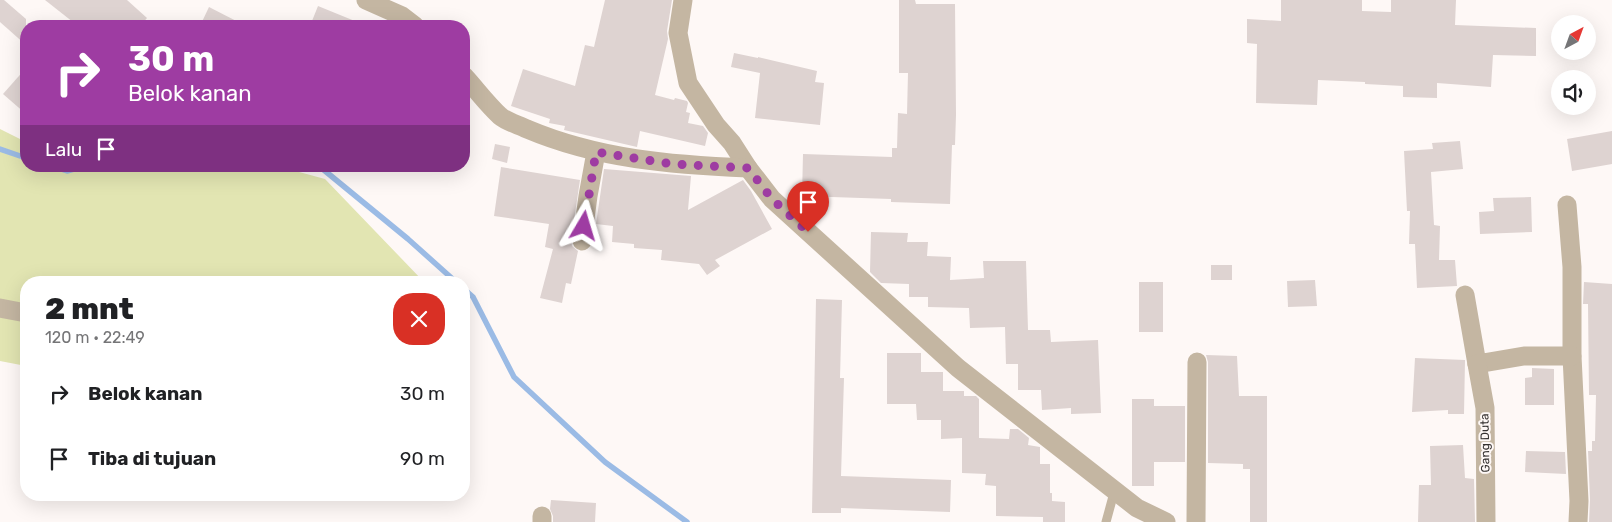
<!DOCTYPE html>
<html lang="id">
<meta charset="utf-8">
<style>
body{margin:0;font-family:Rubik,sans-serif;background:#f2f2f2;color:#202124;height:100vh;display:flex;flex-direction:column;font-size:19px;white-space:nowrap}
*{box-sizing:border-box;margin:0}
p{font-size:16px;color:#757577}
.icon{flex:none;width:28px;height:28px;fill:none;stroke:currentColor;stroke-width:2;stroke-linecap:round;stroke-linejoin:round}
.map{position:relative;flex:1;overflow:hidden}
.drawer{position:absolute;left:20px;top:276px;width:450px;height:225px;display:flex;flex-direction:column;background:#fff;border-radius:20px;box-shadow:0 5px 20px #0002}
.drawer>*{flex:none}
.guide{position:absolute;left:20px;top:20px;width:450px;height:152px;border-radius:20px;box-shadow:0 5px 20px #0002;background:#9e3ca2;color:#fff;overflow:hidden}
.needle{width:32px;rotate:41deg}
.fabs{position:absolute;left:1551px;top:15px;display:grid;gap:10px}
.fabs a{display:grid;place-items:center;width:45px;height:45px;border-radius:50%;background:#fff;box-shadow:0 5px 20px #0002;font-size:25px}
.pin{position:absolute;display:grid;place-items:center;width:42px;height:42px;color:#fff;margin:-51px -21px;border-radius:50% 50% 50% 0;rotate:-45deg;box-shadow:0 0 5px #0007}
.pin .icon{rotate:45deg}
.me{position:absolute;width:55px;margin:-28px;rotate:7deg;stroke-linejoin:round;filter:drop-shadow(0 0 4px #0008)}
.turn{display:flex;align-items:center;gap:18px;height:105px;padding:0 25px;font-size:22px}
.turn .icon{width:65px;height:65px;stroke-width:2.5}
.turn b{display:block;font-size:35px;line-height:42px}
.then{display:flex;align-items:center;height:48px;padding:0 25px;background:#0003;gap:10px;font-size:19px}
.round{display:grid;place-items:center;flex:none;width:52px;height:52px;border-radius:20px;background:#f2f2f2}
.summary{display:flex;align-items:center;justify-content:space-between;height:85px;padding:0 25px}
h1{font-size:30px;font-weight:800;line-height:38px}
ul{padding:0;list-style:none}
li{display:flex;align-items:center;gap:15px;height:65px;padding:0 25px}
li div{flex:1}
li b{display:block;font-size:19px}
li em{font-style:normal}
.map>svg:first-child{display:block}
.green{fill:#e2e5b2}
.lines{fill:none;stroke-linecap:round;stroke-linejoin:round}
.stream{stroke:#9bbbe5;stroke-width:5.5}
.building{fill:#ded3d1}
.lane{stroke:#c4b6a2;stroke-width:9}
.street{stroke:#c4b6a2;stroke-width:19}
.route{stroke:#9e3ca2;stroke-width:9;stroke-dasharray:0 16.2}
.labels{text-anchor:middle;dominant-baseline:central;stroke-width:4;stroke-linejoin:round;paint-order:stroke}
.street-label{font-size:12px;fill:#34302f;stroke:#fef8f6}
</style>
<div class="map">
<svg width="1612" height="522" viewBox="0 0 1612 522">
<rect width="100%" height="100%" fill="#fef8f6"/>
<polygon class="green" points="0,129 26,142 26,166 277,166 325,179 424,282 26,282 26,366 0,361"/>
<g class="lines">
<g class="stream">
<polyline points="0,149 26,158"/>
<polyline points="52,166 67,171 84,166"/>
<polyline points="319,166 408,239 456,282"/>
<polyline points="464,289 473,297 514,377 605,462 687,522"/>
</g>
</g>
<g class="building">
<polygon points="0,0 4,0 26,19 26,45 0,22"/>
<polygon points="45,0 127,0 147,18 140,26 78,26"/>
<polygon points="605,0 672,0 667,31 668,39 655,95 674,100 675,98 687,101 688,103 686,112 690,113 688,123 703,126 708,133 705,146 640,131 637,147 564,130 565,126 549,123 550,119 511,106 523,69 575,86 585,45 594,47"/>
<polygon points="899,0 915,0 916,4 955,4 956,115 955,145 952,145 950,204 891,202 891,199 802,196 803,154 892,157 892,148 897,148 898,113 907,114 908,73 899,73"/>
<polygon points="1281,0 1362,0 1362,11 1391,12 1391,0 1456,0 1455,25 1536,28 1536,56 1493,55 1491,87 1437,83 1437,98 1403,97 1403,86 1365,84 1365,82 1318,80 1317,105 1256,103 1257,44 1247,43 1247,19 1281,21"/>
<polygon points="318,6 367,26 310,26"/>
<polygon points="209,7 246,26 200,26"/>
<polygon points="734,53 758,58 758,57 817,71 815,82 824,83 820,125 755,118 760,73 731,67"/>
<polygon points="26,68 26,114 3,94"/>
<polygon points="1612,131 1612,164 1572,171 1567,139"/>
<polygon points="1460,141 1463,169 1431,172 1434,225 1440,226 1439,260 1455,260 1457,286 1417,288 1415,244 1409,244 1410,211 1407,211 1404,151 1433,149 1432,143"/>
<polygon points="495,144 510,147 507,163 492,159"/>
<polygon points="501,167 580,180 571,240 572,246 578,251 571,284 566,283 562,303 540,298 553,249 545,247 549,224 494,216"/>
<polygon points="604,169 691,176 688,210 743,180 751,191 772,229 715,260 720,266 707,275 699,264 661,260 662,250 634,248 634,244 612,242 613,226 596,224"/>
<polygon points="1531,197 1532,232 1480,234 1479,212 1494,211 1493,198"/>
<polygon points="871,232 908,233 907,242 928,242 927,256 951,257 950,280 984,278 983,261 1026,261 1028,330 1050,330 1051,342 1098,340 1101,413 1071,414 1071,408 1042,410 1041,390 1018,390 1018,364 1006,364 1005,327 970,328 969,308 928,307 928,297 909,297 909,284 881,283 870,272"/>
<rect x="1211" y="265" width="21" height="15"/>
<polygon points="1315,280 1317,306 1288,307 1287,281"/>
<rect x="1139" y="282" width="24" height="50"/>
<polygon points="1584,282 1612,284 1612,522 1589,522 1590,500 1588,451 1592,451 1592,441 1595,441 1596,395 1589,395 1588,304 1583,304"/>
<polygon points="816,299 842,300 840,378 844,378 841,476 951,480 950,512 841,508 841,513 812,513"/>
<polygon points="887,353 921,353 921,372 943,372 943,391 964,391 964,396 976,396 979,399 979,438 1009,439 1010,429 1018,429 1029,438 1028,445 1040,447 1040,464 1050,464 1050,493 1052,493 1052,501 1065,502 1065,522 1043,522 1043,517 996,516 996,486 985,485 986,474 962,473 962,438 941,439 941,420 917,420 916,404 887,404"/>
<polygon points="1206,355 1237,356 1239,396 1267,396 1267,522 1250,522 1250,469 1243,469 1243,464 1208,463 1208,362"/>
<polygon points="1415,358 1465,360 1464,414 1448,414 1448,410 1412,412"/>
<polygon points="1532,368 1554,369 1554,405 1525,405 1525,378 1532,377"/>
<polygon points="1132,399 1154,399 1154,406 1185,406 1185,462 1154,462 1154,486 1132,486"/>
<polygon points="1463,445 1465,478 1474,479 1475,522 1418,522 1419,485 1431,485 1430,446"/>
<polygon points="1526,451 1565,452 1566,474 1525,472"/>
<polygon points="551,500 596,503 595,522 553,522 553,516 550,509"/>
</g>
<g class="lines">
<polyline class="lane" points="1106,522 1115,489"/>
<g class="street">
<polyline points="366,0 402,16 415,26"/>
<polyline points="683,0 678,33 688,83 716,125 732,143 748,168 772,199 958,368 1137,508 1166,522"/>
<path d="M464 76C476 89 487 104 500 116 507 122 519 125 527 129 598 159 672 165 748 168"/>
<polyline points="1567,205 1572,267 1572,356 1579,501 1578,522"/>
<polyline points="582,241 588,196 596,152"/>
<polyline points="1465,295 1477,364 1524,356 1572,356"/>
<polyline points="0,308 26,313"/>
<polyline points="1477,364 1485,408 1486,522"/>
<polyline points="542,516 542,522"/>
<polyline points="1196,522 1197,362"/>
</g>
</g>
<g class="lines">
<polyline class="route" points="584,226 596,152 672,164 748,168 772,199 808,232"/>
</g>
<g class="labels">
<g class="street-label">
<text transform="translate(1485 443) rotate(-91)">Gang Duta</text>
</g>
</g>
</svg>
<div class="fabs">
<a><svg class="needle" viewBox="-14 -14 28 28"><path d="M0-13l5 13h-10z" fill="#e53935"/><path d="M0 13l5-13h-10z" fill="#757577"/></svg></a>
<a><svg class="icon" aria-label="sound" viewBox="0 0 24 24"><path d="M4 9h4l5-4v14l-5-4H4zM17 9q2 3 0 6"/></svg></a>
</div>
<div class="pin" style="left:808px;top:232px;background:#d93025"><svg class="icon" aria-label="arrive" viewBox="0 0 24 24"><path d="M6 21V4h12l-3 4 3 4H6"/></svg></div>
<svg class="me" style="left:584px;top:226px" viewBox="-20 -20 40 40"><path d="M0-17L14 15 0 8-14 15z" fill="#9e3ca2" stroke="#fff" stroke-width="4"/></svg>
<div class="guide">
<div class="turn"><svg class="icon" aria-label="right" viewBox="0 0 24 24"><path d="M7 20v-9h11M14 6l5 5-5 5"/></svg><div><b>30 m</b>Belok kanan</div></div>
<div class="then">Lalu<svg class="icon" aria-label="arrive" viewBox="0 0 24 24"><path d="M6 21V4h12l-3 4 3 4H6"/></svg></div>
</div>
<section class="drawer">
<div class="summary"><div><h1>2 mnt</h1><p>120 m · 22:49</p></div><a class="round" style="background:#d93025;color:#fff"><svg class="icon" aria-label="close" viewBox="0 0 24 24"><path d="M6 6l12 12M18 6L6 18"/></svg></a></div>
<ul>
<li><svg class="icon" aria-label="right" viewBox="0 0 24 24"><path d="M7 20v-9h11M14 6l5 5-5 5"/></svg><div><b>Belok kanan</b></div><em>30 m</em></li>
<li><svg class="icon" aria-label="arrive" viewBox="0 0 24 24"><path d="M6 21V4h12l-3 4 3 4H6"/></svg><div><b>Tiba di tujuan</b></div><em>90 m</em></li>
</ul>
</section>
</div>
